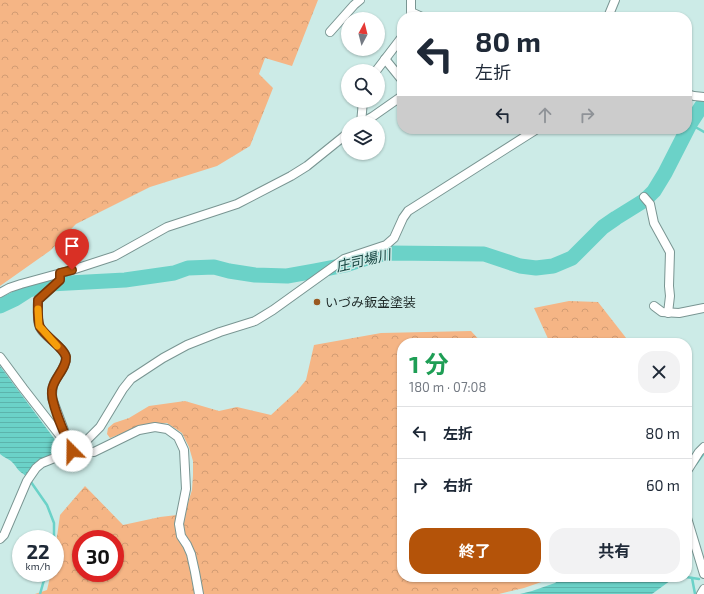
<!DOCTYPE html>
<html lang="ja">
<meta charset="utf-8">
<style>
body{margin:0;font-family:"Exo 2","Noto Sans JP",sans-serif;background:#f2f2f3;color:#1f2937;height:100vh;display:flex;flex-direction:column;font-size:15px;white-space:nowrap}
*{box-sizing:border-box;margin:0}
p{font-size:13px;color:#747a83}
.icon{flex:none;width:22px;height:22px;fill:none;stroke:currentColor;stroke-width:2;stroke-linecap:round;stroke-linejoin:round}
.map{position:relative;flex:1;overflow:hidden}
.sheet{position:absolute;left:397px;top:338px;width:295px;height:244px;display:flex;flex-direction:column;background:#fff;border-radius:16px;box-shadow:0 1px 3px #0004}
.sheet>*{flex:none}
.hud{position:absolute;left:397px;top:12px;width:295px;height:122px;border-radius:16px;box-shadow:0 1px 3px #0004;background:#fff;color:#1f2937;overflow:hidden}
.needle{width:26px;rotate:7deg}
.tools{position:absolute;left:341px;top:12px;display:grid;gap:8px}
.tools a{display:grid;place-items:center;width:44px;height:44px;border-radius:50%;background:#fff;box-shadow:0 1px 3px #0004;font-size:20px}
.speed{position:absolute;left:12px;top:530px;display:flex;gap:8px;font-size:20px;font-weight:700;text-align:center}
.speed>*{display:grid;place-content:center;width:52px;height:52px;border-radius:50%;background:#fff;box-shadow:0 1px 3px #0004;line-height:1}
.speed small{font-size:10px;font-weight:400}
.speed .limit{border:6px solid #d22;background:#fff;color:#111}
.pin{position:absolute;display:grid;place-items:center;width:34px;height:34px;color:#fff;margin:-41px -17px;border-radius:50% 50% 50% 0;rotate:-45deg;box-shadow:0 0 4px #0007}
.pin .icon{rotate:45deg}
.me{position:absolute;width:44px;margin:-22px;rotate:338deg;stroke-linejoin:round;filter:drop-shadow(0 0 3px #0008)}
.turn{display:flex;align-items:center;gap:14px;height:84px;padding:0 12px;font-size:18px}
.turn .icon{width:52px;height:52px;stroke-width:2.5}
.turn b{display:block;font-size:28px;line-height:34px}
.lanes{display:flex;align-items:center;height:38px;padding:0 12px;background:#0003;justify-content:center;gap:20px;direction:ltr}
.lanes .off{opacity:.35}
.round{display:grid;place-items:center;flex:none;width:42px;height:42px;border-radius:16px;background:#f2f2f3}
.overview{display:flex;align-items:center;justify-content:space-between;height:68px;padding:0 12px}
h1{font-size:24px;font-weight:700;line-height:30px;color:#1e9e55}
.cta{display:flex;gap:8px;margin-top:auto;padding:8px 12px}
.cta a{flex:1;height:46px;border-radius:16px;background:#b45309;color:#fff;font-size:16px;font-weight:700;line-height:46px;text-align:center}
.cta a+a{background:#f2f2f3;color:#1f2937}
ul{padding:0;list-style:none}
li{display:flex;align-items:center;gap:12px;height:52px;padding:0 12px;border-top:1px solid #e0e1e3}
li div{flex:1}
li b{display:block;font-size:15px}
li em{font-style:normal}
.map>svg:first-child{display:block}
.forest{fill:url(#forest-crowns);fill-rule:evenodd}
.water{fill:url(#water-rules)}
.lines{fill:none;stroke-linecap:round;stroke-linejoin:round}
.stream{stroke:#6bd2c8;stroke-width:2.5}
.river{stroke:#6bd2c8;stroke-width:15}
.street-casing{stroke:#799592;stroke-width:10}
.street{stroke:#fff;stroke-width:8}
.route-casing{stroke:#753606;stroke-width:10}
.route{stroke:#b45309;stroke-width:7}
.slow{stroke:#f59e0b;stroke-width:7}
.poi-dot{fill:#995922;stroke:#ccebe7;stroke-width:1.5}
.labels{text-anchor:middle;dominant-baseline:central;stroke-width:3;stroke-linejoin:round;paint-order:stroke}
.poi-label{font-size:13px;fill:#1d2827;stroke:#ccebe7;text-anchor:start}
.water-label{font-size:14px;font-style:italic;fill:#154440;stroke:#ccebe7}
</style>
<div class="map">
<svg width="704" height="594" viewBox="0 0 704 594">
<defs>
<pattern id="forest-crowns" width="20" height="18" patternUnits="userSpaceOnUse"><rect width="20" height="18" fill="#f5b585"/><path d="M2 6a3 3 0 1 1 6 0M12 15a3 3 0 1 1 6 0" fill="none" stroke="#d29c73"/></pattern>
<pattern id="water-rules" width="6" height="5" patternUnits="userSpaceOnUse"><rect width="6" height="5" fill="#6bd2c8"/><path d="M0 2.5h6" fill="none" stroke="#5cb4ac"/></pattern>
</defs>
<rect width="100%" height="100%" fill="#ccebe7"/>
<g class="forest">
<polygon points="0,0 318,0 292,66 265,58 259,74 273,88 250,146 217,166 150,187 76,224 51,250 0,286"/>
<polygon points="569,301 598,302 630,343 550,343 534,308"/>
<path d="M471 331 482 343H402V577H555L553 578 524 588 499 594H35L47 590 51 573H55V551L60 515 85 486 123 525 160 517 177 515 187 506 192 490 193 475V461L189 447 182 433 167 423 141 426 110 438 107 434 108 428 114 423 129 418 149 406 185 401 219 411 237 407 271 415 297 391 306 380 314 345 381 333ZM81 539H115V573H81Z"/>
</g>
<g class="water">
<path d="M0 366 62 449 36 462 25 475C18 471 18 469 13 463 10 459 4 458 0 454Z"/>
<polygon points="563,577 672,577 674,578 652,594 520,594 532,591 555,583"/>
</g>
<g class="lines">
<g class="stream">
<polyline points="690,124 704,132"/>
<polyline points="696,464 704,453"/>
<polyline points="24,472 47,505 54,523 54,539"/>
<polyline points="687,502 688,505"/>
<polyline points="686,577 699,579"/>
<polyline points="692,578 695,594"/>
<polyline points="672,579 685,577"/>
<polyline points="40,594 46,573"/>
</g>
<polyline class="river" points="0,306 15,299 29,290 50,284 125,280 174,273 188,268 214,267 229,271 255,275 287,276 315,271 345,265 376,255 389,253 484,254 520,266 536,268 553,266 572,258 603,227 616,218 645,200 654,191 665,173 690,124 701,107 704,104"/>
<defs>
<g id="street">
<polyline points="411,12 422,17"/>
<polyline points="411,17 411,0"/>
<polyline points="608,17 615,0"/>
<polyline points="330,32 354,5 360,0"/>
<polyline points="385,59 402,80"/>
<polyline points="376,71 402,37"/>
<polyline points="687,94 694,96 704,97"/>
<polyline points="361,123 372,117 402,96"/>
<polyline points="361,123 363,101"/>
<polyline points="644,197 650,204 654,223 670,252 669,286 670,296 668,313"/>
<path d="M60 273V280L38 300C38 308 37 317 39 325 42 336 65 347 66 358 66 367 57 376 54 383 52 388 52 393 52 398L68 441"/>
<polyline points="0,293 9,288 21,284 72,270 115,256 167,227 237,204 291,176 307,166 348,133"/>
<polyline points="654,306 662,312 679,313 704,308"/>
<polyline points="0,357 23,388 72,451 94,452 139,430 155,427 167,429 178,437 184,450 186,489 179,524 181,536 187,545 191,554 195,572 199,594"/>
<polyline points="687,471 699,452 704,447"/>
<polyline points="687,518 704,574"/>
<polyline points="0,539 4,535 27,481 36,468 42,463 72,451 83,444 100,427 123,389 131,379 163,358 187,345 220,332 255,321 273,310 344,259 386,245 394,238 403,218 408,211 537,129"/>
<polyline points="701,594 704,589"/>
</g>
</defs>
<use href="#street" class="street-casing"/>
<use href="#street" class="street"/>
</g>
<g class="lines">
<defs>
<path id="route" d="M72 451C66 437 50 403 52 390 53 379 67 368 66 357 64 348 46 337 40 327 37 321 38 307 38 300L60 280V273L72 270"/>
</defs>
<use href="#route" class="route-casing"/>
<use href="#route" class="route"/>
<polyline class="slow" points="38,309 39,326 43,330 57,346"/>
</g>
<circle class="poi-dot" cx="317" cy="302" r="4"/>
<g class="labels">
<g class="poi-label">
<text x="325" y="302">いづみ鈑金塗装</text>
</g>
<g class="water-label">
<text transform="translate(363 260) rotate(-13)">庄司場川</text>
</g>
</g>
</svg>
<div class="tools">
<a><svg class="needle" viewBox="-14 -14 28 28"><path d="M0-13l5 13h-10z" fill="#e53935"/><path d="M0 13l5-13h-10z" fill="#747a83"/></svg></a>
<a><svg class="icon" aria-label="search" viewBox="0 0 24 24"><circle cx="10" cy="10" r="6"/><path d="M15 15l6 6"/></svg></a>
<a><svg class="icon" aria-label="layers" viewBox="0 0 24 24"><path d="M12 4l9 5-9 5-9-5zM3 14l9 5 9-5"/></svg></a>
</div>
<div class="speed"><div>22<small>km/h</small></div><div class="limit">30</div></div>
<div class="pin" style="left:72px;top:270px;background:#d93025"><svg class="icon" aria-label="arrive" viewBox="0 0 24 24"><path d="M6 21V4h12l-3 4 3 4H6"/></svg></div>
<svg class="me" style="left:72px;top:451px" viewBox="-20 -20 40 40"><circle r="19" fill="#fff"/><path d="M0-13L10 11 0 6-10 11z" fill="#b45309"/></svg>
<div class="hud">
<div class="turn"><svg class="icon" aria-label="left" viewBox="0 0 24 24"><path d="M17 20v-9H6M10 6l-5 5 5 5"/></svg><div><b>80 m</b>左折</div></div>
<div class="lanes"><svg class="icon" aria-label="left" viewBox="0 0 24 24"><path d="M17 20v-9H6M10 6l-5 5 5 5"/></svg><svg class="icon off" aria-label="ahead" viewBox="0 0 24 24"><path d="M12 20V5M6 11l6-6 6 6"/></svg><svg class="icon off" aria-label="right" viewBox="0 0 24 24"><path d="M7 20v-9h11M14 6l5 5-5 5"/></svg></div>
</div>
<section class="sheet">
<div class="overview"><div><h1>1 分</h1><p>180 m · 07:08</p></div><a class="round"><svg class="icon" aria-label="close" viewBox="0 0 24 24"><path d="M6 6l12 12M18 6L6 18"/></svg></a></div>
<ul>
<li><svg class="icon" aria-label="left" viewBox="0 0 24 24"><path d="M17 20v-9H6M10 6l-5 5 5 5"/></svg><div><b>左折</b></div><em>80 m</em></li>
<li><svg class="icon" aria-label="right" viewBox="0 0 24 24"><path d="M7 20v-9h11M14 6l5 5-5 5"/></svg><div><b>右折</b></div><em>60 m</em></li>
</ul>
<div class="cta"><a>終了</a><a>共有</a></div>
</section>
</div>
